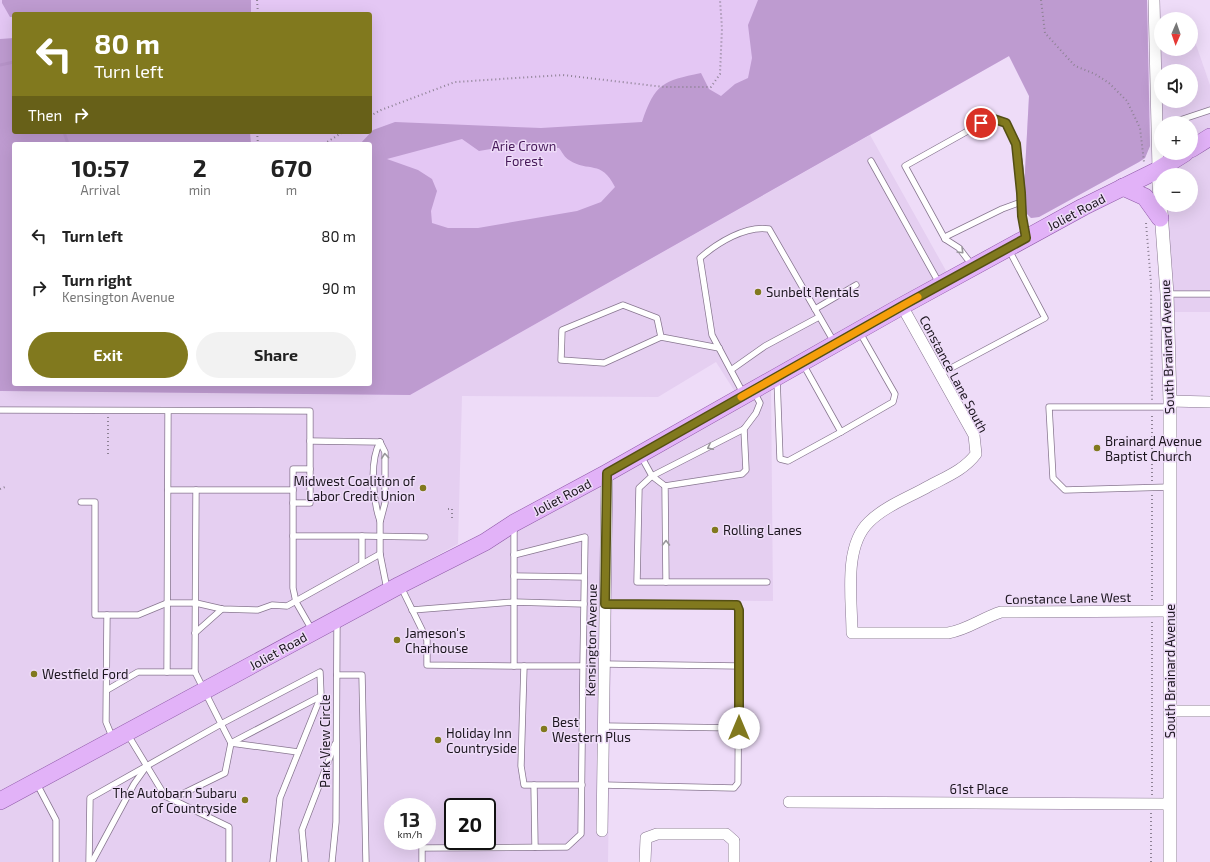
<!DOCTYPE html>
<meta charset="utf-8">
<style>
body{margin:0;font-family:"Exo 2",sans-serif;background:#f2f2f2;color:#222;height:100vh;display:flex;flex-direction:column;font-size:15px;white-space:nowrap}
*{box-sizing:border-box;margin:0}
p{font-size:13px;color:#767676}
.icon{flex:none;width:22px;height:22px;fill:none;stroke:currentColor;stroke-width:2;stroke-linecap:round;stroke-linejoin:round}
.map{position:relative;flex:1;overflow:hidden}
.sheet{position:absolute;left:12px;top:142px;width:360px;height:244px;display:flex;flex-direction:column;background:#fff;border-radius:4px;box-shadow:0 4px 16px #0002}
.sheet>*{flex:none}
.guide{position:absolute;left:12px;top:12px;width:360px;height:122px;border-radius:4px;box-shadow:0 4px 16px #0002;background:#81791e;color:#fff;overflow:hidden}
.needle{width:26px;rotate:182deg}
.controls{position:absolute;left:1154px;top:12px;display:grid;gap:8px}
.controls a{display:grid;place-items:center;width:44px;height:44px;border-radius:50%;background:#fff;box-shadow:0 4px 16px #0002;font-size:20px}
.speed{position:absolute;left:384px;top:798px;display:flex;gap:8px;font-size:20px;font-weight:700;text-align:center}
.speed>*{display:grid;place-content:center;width:52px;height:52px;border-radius:50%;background:#fff;box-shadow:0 4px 16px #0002;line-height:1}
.speed small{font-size:10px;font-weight:400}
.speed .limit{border:2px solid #111;border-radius:6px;background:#fff;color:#111}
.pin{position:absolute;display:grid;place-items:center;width:34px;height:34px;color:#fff;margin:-17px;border:2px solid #fff;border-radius:50%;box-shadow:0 1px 4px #0007}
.me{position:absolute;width:44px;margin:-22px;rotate:0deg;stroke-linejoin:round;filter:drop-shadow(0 0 3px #0008)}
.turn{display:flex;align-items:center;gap:14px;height:84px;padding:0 16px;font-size:18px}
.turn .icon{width:52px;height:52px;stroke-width:2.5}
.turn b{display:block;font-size:28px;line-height:34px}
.then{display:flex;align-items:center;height:38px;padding:0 16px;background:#0003;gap:8px;font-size:15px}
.eta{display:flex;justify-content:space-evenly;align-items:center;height:68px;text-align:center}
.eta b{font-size:24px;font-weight:700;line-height:28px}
.action{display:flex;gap:8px;margin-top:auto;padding:8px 16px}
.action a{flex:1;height:46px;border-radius:24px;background:#81791e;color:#fff;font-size:16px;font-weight:700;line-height:46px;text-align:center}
.action a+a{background:#f2f2f2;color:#222}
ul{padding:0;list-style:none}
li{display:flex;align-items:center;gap:12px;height:52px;padding:0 16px}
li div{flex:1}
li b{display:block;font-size:15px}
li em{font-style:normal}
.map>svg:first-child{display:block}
.built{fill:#e5cff1;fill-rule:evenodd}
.green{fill:#e4c7f4;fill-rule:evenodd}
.forest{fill:#be9bd0;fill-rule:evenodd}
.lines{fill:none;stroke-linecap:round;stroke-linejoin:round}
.stream{stroke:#b794c9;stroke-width:3}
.service-casing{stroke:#887790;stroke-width:7}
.minor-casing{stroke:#887790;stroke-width:12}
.tertiary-casing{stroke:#887790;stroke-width:14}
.primary-casing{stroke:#8f5aa8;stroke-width:18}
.path{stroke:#8e8295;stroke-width:2;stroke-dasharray:1 3;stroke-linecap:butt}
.service{stroke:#fff;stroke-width:5.5}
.minor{stroke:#fff;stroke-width:11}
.tertiary{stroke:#fff;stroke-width:13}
.primary{stroke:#e2b2f8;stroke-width:17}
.oneway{stroke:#98969a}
.route-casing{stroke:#544f14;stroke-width:10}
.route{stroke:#81791e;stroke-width:7}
.slow{stroke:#f59e0b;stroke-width:7}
.poi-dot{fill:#81791e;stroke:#eedcf8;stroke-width:1.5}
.labels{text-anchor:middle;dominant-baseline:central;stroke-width:3;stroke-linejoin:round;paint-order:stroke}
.park-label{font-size:13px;fill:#451858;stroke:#eedcf8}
.street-label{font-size:13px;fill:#1b151e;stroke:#eedcf8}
.poi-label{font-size:13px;fill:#1b151e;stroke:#eedcf8;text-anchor:start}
</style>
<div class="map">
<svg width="1210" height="862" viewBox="0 0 1210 862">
<rect width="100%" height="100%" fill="#eedcf8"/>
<g class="built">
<path d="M1158 36H1161V49H1191V36H1193L1210 85V133L1191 145V123H1161V153H1179L1160 165ZM1161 71H1191V101H1161Z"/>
<polygon points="870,135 949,276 737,395 716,362 658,397 462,396 458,544 0,792 0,391 410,395"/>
<polygon points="1210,142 1210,312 1170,312 1162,205 1191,205 1191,175 1161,175 1160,172"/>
<path d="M771 384 773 601 612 600 608 862H0V805ZM393 807H427V841H393ZM453 807H487V841H453Z"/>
</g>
<path class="green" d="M0 0H1147L1150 146 1145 158 1139 162 1039 217 1031 218 1027 214 1023 208 1029 96 1009 56 410 395 0 391ZM14 14H370V132H14ZM14 144H370V384H14Z"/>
<g class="forest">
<polygon points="2,0 251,0 251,14 14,14 14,17 10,17 2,3"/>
<path d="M758 0H1147L1150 146 1145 158 1139 162 1039 217 1031 218 1027 214 1023 208 1029 96 1009 56 410 395 0 391V39L14 38V132H250L251 144H14V384H370V144H360L373 130 395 122 541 128 642 122C655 83 663 81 701 73L709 89 721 96 735 84 748 78 752 58 748 25ZM462 139 479 151 521 144 559 148C562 152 565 158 569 160 589 173 601 159 615 187L601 202 577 211 478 228H448L432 223 431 211 437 191 432 179 418 170 387 159Z"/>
</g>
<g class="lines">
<g class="stream">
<polyline points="0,65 14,62"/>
<polyline points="64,132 68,144"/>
</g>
<defs>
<g id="service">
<polyline points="1171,123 1210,110"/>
<polyline points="871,161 939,283"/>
<polyline points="945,239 947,236 1002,209 1021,202"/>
<path d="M972 265 959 248 945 239 905 166 991 118 1006 123C1009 130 1013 137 1015 143 1024 170 1020 207 1026 236"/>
<polyline points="1167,294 1210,294"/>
<polyline points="815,309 856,285"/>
<polyline points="661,337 657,318 623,305 562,330 561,360 604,363 661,337 719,348"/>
<polyline points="803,364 841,432 893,402 895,394 859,331"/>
<polyline points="731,370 765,346 819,317"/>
<polyline points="940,374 1045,318 1009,250"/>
<polyline points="777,379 780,459 788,461 841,432"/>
<path d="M743 393 712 335 700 258C717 243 746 225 769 229L834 342"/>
<polyline points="0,410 310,411 310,503 293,503 293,588 296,602 312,630"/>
<polyline points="310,441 380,442"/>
<polyline points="380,442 385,452 385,503 380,522 380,554 387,589"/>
<polyline points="641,456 652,476 639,488 637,582 767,582"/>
<polyline points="665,486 652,476 744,429 756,413 760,403 754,392"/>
<polyline points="1170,487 1065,490 1053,478 1049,407 1170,407"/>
<polyline points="168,490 293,490"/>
<polyline points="81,502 95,502 95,615 138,615 167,603 196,603 222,609 258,610 272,605 287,606 380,554"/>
<polyline points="293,503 293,469 310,469"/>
<path d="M380 521C373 500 369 462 380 442"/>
<polyline points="293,536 362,536 362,563"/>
<polyline points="362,536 425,537"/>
<polyline points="514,555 585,537 583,666"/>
<polyline points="514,576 584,577"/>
<polyline points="666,582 665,486 742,474 746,470 744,429"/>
<polyline points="401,587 427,640 427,665 514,666"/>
<polyline points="412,610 514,602 584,604"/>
<polyline points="107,615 106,722 113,739"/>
<polyline points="195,633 222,609"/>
<polyline points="604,664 739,666"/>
<polyline points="524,666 521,766 524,785 534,785 535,847"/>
<polyline points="167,672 168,411"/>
<polyline points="337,675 362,675 366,862"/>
<polyline points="107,690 138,672 195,672"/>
<polyline points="604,726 739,728"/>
<polyline points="128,735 165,796 229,827 229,862"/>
<polyline points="37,784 56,820 56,862"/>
<polyline points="534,785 582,785"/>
<polyline points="603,785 734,788 738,783 739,610 737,605 605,604"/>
<polyline points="172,799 225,773 231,743 298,752"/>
<path d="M89 862 90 798 221 724 320 672 321 696 231 743C219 720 207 696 195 672L196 490"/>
<polyline points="92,862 134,784 146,767"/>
<polyline points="273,862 280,798 321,696"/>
<polyline points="305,862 302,830 335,744"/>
<polyline points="332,862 336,822 337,622"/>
<polyline points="422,862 422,848 567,847 581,834 583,666 514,666 514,525"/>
</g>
<g id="minor">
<polyline points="1154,0 1158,170"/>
<path d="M902 306 974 435 976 454C964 470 946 477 929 486 910 497 885 506 869 522 843 547 852 599 852 633H948C967 630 982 618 1001 612L1170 611"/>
<polyline points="1170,401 1210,402"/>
<polyline points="1170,711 1210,711"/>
<polyline points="789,802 1170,804"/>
<polyline points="602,831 607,473"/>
<polyline points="645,862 646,838 657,834 726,834 734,841 734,862"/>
</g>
<polyline id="tertiary" points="1158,170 1167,294 1170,401 1170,862"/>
<g id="primary">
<polyline points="1191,149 1210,137"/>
<polyline points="1123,187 1145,197 1160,218"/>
<polyline points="0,801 400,585 485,542 514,523 607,473 902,306 1083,207 1158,170 1185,153"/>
</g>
</defs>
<use href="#service" class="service-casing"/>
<use href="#minor" class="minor-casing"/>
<use href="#tertiary" class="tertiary-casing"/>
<use href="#primary" class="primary-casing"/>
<g class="path">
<polyline points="257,0 258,14"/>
<polyline points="1041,0 1045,33 1075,66 1095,74 1109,83 1127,101 1140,128 1144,162"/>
<polyline points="370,116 381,110 455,82 563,75 664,87 711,87 720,74 722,28 720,0"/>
<polyline points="257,132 258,144"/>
<polyline points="324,144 343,132"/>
<polyline points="1146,223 1151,283 1152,401"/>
<polyline points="108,454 108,417"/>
<polyline points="1152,481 1152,413"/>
<polyline points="0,489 5,487"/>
<polyline points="1152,495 1152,601"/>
<polyline points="448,509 452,509 452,521"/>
<polyline points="1152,795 1152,621"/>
<polyline points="1151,862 1151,813"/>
</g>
<use href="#service" class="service"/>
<use href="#minor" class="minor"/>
<use href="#tertiary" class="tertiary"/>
<use href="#primary" class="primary"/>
</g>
<defs><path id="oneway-chevron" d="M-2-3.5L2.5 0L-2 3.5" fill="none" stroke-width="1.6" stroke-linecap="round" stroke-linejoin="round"/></defs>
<g class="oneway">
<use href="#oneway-chevron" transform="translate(961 251) rotate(45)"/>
<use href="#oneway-chevron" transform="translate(710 447) rotate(153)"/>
<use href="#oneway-chevron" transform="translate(385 456) rotate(-95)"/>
<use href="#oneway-chevron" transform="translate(666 543) rotate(-90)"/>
</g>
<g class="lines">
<defs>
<polyline id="route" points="739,728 739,610 737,605 605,604 607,473 902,306 1026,238 1022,216 1021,193 1016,144 1006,123 991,118 981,123"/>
</defs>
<use href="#route" class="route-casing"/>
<use href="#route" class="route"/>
<polyline class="slow" points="741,397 918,297"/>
</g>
<g class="poi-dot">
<circle cx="758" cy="292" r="4"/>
<circle cx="1097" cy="448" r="4"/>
<circle cx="423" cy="488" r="4"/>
<circle cx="715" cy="530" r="4"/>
<circle cx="397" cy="640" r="4"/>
<circle cx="34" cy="674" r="4"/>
<circle cx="544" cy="729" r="4"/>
<circle cx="438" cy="740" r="4"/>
<circle cx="245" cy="800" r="4"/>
</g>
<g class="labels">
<g class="park-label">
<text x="524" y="146">Arie Crown<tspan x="524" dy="15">Forest</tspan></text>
</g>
<g class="street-label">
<text transform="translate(1076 212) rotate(-28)">Joliet Road</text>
<text transform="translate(1167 347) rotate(-92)">South Brainard Avenue</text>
<text transform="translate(954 374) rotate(62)">Constance Lane South</text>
<text transform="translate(562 497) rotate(-28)">Joliet Road</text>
<text transform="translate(1068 598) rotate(-1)">Constance Lane West</text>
<text transform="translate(591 640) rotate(-89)">Kensington Avenue</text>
<text transform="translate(278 651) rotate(-29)">Joliet Road</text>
<text transform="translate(1170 671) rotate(-90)">South Brainard Avenue</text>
<text transform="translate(325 741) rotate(-90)">Park View Circle</text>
<text x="979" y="789">61st Place</text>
</g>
<g class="poi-label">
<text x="766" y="292">Sunbelt Rentals</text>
<text x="1105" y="441">Brainard Avenue<tspan x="1105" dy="15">Baptist Church</tspan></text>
<text x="415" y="481" text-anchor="end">Midwest Coalition of<tspan x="415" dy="15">Labor Credit Union</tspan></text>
<text x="723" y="530">Rolling Lanes</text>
<text x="405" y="633">Jameson's<tspan x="405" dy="15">Charhouse</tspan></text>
<text x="42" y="674">Westfield Ford</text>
<text x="552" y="722">Best<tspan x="552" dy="15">Western Plus</tspan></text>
<text x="446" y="733">Holiday Inn<tspan x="446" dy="15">Countryside</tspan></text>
<text x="237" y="793" text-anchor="end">The Autobarn Subaru<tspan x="237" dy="15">of Countryside</tspan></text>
</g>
</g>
</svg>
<div class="controls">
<a><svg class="needle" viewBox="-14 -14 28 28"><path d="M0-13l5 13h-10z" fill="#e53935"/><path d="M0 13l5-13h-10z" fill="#767676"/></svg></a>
<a><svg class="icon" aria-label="sound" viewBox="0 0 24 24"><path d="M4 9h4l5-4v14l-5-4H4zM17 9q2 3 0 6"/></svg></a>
<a>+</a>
<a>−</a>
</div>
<div class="speed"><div>13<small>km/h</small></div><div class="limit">20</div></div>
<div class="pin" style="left:981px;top:123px;background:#d93025"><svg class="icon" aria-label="arrive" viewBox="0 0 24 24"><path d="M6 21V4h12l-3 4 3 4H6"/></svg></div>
<svg class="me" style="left:739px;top:728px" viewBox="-20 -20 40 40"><circle r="19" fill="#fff"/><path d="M0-13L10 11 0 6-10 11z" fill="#81791e"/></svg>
<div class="guide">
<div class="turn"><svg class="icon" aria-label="left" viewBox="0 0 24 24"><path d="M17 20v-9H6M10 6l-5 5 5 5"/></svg><div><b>80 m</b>Turn left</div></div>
<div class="then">Then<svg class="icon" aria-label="right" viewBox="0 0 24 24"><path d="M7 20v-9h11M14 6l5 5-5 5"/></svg></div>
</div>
<section class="sheet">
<div class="eta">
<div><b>10:57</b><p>Arrival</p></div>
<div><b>2</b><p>min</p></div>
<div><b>670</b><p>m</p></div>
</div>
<ul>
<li><svg class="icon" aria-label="left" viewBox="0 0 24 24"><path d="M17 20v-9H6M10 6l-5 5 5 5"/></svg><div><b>Turn left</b></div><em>80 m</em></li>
<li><svg class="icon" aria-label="right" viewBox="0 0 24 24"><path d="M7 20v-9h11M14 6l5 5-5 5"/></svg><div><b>Turn right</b><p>Kensington Avenue</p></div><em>90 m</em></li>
</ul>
<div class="action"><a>Exit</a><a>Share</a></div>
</section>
</div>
